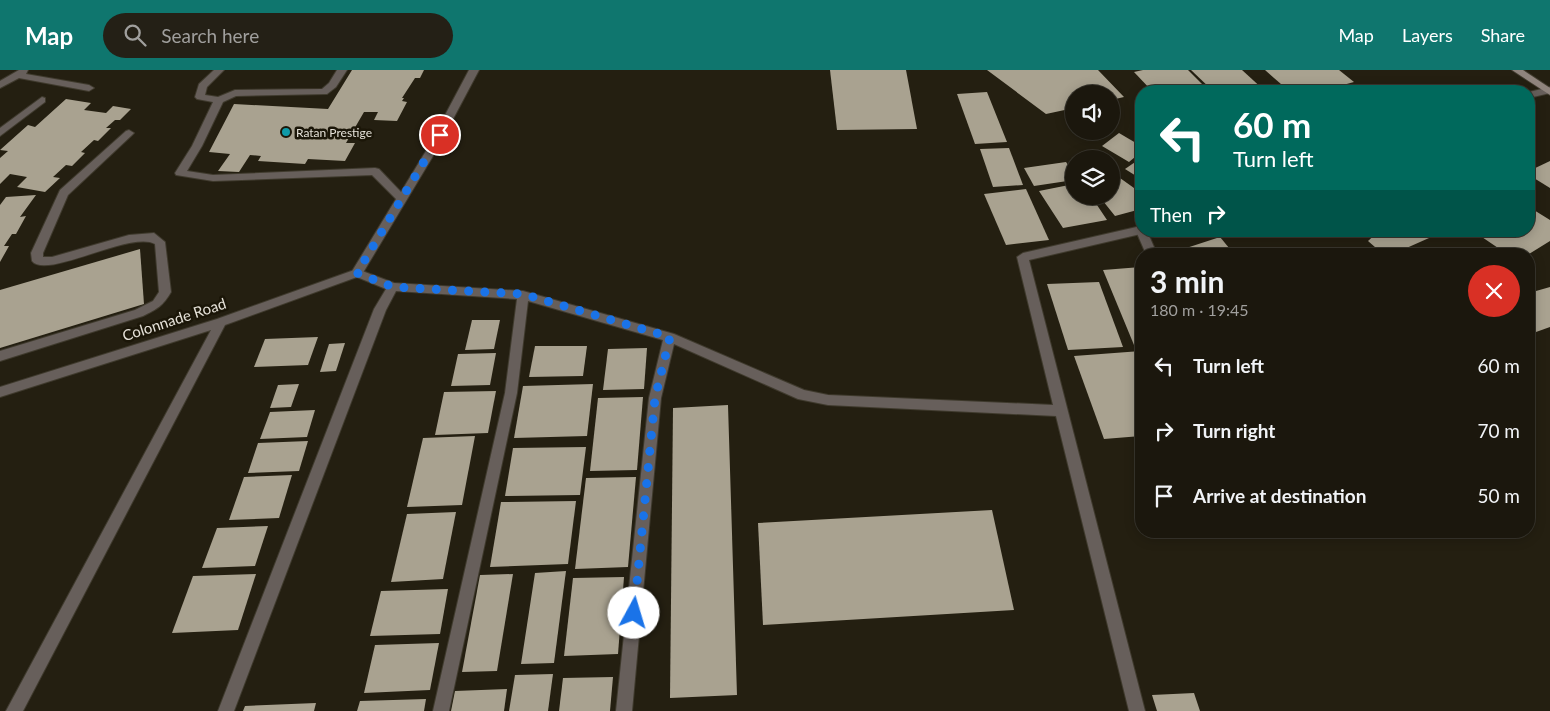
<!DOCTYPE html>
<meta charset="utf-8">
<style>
body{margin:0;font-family:Lato,sans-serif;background:#242016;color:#f1f3f6;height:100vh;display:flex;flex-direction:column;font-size:19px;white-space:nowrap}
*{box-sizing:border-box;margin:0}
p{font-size:16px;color:#a09f9d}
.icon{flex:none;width:28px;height:28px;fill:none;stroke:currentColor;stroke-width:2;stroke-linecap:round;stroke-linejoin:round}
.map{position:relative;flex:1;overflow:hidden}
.sheet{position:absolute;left:1135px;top:178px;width:400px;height:290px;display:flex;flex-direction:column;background:#1b170d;border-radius:20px;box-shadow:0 2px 12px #0003,0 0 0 1px #39362e}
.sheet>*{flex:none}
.hud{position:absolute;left:1135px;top:15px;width:400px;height:152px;border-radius:20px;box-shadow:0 2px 12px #0003,0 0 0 1px #39362e;background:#00695c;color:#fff;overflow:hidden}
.tools{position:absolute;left:1065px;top:15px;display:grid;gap:10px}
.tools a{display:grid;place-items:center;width:55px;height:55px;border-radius:50%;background:#1b170d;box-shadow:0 2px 12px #0003,0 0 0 1px #39362e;font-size:25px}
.pin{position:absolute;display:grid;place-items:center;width:42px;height:42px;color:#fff;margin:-21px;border:2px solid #fff;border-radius:50%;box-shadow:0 1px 5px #0007}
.me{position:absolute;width:55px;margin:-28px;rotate:6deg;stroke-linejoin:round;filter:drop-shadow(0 0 4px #0008)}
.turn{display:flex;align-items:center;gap:18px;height:105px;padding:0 15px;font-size:22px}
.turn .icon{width:65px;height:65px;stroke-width:2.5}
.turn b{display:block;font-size:35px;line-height:42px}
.then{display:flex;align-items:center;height:48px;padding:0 15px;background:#0003;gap:10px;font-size:19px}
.round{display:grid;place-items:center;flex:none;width:52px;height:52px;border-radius:26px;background:#242016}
.headline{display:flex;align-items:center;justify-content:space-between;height:85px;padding:0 15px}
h1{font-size:30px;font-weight:700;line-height:38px}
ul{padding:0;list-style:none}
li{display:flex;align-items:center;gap:15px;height:65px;padding:0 15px}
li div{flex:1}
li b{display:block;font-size:19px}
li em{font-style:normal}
header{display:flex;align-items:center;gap:30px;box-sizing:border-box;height:70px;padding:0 25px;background:#0f766e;color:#fff}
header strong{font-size:24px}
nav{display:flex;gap:28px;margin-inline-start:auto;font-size:18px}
.search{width:350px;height:45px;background:#242016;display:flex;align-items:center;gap:12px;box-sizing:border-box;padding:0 18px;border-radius:28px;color:#a09f9d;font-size:19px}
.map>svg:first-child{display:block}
.building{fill:#a9a290}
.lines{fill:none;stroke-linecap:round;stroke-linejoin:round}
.lane-casing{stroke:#3f3a2d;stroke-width:2}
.street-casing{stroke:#3f3a2d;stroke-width:2}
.secondary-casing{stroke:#3f3a2d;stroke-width:2}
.lane{fill:#675f5b;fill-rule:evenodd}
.street{fill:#675f5b;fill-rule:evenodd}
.secondary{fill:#8f847d;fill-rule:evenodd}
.route{stroke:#1a73e8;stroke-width:9;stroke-dasharray:0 16.2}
.culture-dot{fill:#0f9aa8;stroke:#1b1608;stroke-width:2}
.labels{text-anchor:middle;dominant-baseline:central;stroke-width:5;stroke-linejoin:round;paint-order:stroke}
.far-poi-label{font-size:12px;fill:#e5e1d8;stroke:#1b1608;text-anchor:start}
.street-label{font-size:15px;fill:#e5e1d8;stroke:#1b1608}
</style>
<header>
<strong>Map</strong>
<div class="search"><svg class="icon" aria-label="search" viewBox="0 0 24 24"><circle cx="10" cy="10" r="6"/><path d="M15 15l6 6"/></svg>Search here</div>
<nav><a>Map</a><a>Layers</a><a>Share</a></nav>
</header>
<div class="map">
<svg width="1550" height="641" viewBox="0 0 1550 641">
<rect width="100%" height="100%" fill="#241f11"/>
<g class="building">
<polygon points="352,0 424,0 420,8 415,8 402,28 404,28 402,31 407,32 397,51 374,50 378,42 364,42 346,73 355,73 345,91 308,89 305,94 258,91 261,86 250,85 239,102 218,101 230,84 209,82 234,34 328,39"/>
<polygon points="830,0 906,0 917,59 837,60"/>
<polygon points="987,0 1098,0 1124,27 1111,30 1111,24 1074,24 1074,38 1046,44"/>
<polygon points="1143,0 1188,0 1209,21 1152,21 1134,2"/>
<polygon points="1191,0 1242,0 1265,21 1213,21"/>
<polygon points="1265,0 1339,0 1354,12 1321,21 1289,21"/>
<polygon points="1428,14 1437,21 1400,21"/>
<polygon points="987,22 1007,72 975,74 957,24"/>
<polygon points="66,29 91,33 84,40 106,43 113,36 131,39 120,50 115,50 106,58 111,58 98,71 94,70 81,82 85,83 72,96 66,95 53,107 60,108 45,122 17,117 27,107 10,104 0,114 0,88 8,81 0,80 28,55 35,57"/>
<polygon points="1119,63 1141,76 1141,82 1129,92 1102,76"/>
<polygon points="1009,78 1023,115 993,117 980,79"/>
<polygon points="1141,88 1141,109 1125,99"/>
<polygon points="1550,91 1550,118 1529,105 1529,101"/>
<polygon points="1066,92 1074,104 1074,110 1034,116 1024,98"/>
<polygon points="1120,108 1141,123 1141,139 1115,146 1099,126 1111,126 1111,111"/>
<polygon points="1074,114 1074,126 1091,126 1107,150 1063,158 1039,121"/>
<polygon points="1026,119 1049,170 1006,175 984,124"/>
<polygon points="36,125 20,147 26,146 16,164 12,164 4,176 9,176 0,192 0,135 6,127"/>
<polygon points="1529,137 1550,150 1550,171 1529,184 1507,184 1473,161 1529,161"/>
<polygon points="1379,161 1416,161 1429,168 1393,184 1383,184 1368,171"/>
<polygon points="1220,167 1234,184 1171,184 1171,183"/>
<polygon points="140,179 144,234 0,278 0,220"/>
<polygon points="1141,197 1141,274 1134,275 1103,200"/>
<polygon points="1099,212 1123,277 1068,280 1047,214"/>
<polygon points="1550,217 1550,257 1536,262 1529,255 1529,223"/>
<polygon points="472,250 500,250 494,279 465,280"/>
<polygon points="318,267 308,295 254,297 265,269"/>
<polygon points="345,273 336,301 320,302 329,274"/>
<polygon points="535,276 587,276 583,306 529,307"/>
<polygon points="647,278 644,319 603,320 608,279"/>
<polygon points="1141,281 1141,366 1104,369 1074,286"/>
<polygon points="496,283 490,315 451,316 458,284"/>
<polygon points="299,314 291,337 270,338 278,315"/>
<polygon points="593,314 587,366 514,368 523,316"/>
<polygon points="496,321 488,363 435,365 444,322"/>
<polygon points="643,327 637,400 590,401 598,328"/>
<polygon points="728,335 737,625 670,628 673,338"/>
<polygon points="315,340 307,367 260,369 270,342"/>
<polygon points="475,366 462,435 407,437 423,368"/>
<polygon points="308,371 299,401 248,403 258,373"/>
<polygon points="586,377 580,425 505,426 513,378"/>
<polygon points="292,405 279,448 229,450 244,407"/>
<polygon points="636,407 628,497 575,499 586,408"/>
<polygon points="576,431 568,494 490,497 501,432"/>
<polygon points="992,440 1014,540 763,555 758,453"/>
<polygon points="456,442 443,509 391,512 407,444"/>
<polygon points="268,456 255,496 202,498 217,458"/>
<polygon points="566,501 554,593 521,594 535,503"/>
<polygon points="256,504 238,560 172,563 193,506"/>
<polygon points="513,504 497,601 462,602 480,505"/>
<polygon points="624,507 618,584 564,586 573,508"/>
<polygon points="448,519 440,564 370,566 381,521"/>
<polygon points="439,573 430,620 364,623 375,575"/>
<polygon points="553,604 548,641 509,641 515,605"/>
<polygon points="613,607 610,641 559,641 563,608"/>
<polygon points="507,619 504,641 451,641 455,621"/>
<polygon points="1194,623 1200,641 1157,641 1152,625"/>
<polygon points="426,629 424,641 357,641 360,631"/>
<polygon points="316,633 314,641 243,641 245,636"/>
</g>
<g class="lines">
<defs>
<g id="lane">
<polygon points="214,0 224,0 207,17 205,25 218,27 235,20 322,19 329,13 337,0 347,0 336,17 327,24 236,26 223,32 202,76 187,101 213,105 375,98 379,99 401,122 426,81 469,0 479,0 436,81 361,206 357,207 351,203 396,129 372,105 213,111 176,105 175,103 192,76 213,32 197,29 195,27 199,14"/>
<polygon points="1141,157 1141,161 1147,161 1157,184 1146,184 1136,161"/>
</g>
<g id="street">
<polygon points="19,0 28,0 26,4 89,15 94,18 89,21 19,8 0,18 0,11"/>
<polygon points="1550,17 1550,23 1529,28 1529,22"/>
<polygon points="42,27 45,28 45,32 0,66 0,58"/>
<path d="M129 60 134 63 132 65 68 125 43 183V187H52L129 165 154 163 165 172 171 222C163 236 157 239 143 246L0 291V281L135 240 153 231 159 222 155 174C131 160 46 210 32 191L31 183 60 120 126 61Z"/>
<polygon points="1141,156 1141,161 1146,161 1145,163 1029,190 1145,641 1129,641 1056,346 828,335 798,329 674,274 661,328 632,641 616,641 649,328 663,270 528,231 517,323 449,641 433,641 505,323 517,229 396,221 386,240 234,641 218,641 374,239 386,219 357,207 225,255 23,641 6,641 211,260 0,327 0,317 217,249 357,199 394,213 523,221 674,264 804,320 828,325 1053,335 1017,187 1023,183"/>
</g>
<polygon id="secondary" points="1512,0 1523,0 1550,18 1550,25"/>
</defs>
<use href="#lane" class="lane-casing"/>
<use href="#street" class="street-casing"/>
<use href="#secondary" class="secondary-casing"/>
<use href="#lane" class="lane"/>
<use href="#street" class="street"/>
<use href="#secondary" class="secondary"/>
</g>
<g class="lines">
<polyline class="route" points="440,65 357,203 393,217 523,224 670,267 655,328 634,543"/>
</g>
<circle class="culture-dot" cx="286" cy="62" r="5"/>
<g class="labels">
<g class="far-poi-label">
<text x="296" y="62">Ratan Prestige</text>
</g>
<g class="street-label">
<text transform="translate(174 249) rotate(-18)">Colonnade Road</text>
</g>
</g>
</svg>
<div class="tools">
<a><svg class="icon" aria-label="sound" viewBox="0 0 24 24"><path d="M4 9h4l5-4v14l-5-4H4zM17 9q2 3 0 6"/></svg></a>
<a><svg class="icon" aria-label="layers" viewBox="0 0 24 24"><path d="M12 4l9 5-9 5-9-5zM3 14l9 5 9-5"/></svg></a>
</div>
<div class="pin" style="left:440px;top:65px;background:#d93025"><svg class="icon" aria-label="arrive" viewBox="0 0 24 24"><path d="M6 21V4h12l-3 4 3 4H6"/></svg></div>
<svg class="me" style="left:634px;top:543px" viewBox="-20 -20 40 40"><circle r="19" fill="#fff"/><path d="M0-13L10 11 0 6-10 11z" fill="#1a73e8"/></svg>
<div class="hud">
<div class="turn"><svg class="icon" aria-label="left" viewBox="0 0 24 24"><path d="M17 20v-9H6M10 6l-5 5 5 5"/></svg><div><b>60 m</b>Turn left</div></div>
<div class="then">Then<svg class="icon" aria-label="right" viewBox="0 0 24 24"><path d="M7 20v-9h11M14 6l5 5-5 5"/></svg></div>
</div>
<section class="sheet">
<div class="headline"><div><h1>3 min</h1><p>180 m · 19:45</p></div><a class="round" style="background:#d93025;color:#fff"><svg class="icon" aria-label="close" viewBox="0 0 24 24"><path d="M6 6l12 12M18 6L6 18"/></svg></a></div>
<ul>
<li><svg class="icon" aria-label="left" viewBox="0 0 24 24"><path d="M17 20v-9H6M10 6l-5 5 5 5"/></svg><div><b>Turn left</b></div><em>60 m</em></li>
<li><svg class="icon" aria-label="right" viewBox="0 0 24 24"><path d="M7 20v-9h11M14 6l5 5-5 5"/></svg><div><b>Turn right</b></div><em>70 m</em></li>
<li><svg class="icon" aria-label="arrive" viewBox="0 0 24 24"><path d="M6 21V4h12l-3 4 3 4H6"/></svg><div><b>Arrive at destination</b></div><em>50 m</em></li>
</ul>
</section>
</div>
